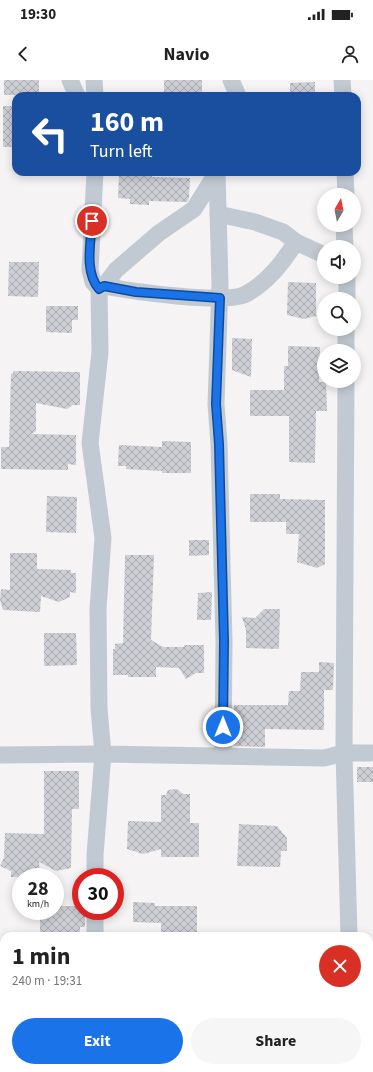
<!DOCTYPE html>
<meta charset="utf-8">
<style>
body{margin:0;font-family:"Source Sans 3",sans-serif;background:#f6f6f6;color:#222;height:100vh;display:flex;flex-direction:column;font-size:15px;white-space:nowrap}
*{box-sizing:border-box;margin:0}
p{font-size:13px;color:#767676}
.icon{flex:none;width:22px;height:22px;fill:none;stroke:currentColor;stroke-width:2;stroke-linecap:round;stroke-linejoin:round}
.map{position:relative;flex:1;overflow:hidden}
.details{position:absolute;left:0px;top:852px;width:373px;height:140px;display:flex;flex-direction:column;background:#fff;border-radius:12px 12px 0 0;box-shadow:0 2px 10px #0003}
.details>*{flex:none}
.top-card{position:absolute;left:12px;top:12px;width:349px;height:84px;border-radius:12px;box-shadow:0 2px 10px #0003;background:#1a4fa0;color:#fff;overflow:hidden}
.needle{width:26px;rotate:10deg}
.tools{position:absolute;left:317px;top:108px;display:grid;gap:8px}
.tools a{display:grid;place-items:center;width:44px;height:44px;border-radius:50%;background:#fff;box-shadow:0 2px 10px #0003;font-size:20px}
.speed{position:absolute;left:12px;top:788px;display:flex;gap:8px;font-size:20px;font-weight:700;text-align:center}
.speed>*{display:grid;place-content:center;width:52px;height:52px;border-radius:50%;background:#fff;box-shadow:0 2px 10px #0003;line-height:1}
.speed small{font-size:10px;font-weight:400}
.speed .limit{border:6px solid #d22;background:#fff;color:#111}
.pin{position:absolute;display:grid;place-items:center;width:34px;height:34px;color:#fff;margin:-17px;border:2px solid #fff;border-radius:50%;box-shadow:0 1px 4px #0007}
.me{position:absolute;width:44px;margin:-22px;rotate:0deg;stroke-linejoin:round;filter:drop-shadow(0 0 3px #0008)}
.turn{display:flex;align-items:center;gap:14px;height:84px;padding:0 12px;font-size:18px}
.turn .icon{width:52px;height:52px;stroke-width:2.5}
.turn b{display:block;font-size:28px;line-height:34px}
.round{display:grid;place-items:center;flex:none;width:42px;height:42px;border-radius:21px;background:#f6f6f6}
.head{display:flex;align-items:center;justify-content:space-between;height:68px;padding:0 12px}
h1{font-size:24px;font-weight:700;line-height:30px}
.primary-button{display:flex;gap:8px;margin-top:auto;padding:8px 12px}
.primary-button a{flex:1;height:46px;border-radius:24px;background:#1a73e8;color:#fff;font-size:16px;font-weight:700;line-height:46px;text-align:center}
.primary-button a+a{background:#f6f6f6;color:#222}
.status{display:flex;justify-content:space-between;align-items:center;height:28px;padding:0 20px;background:#fff;direction:ltr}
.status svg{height:11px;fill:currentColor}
header{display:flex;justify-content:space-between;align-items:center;height:52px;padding:0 12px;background:#fff;font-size:18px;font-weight:700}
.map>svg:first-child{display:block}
.building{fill:url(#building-cross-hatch)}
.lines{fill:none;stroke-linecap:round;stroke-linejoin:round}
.street{stroke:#c1cad2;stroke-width:17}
.route-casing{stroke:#114b97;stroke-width:10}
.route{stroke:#1a73e8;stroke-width:7}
</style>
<div class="status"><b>19:30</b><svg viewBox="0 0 49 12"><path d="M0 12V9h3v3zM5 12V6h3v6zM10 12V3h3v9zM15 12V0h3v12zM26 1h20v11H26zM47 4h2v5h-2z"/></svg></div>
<header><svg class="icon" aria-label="back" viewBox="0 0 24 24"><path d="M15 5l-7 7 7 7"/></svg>Navio<svg class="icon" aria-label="person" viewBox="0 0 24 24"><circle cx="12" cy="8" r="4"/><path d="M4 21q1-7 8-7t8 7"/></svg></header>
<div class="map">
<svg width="373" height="992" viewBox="0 0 373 992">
<defs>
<pattern id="building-cross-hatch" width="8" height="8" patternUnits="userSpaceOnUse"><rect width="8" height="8" fill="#cdcfd5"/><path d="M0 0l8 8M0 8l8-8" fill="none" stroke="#a8abb0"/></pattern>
</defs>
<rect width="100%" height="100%" fill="#f5f3f3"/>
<g class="building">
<rect x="4" y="0" width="35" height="15"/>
<rect x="164" y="0" width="38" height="16"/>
<polygon points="315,2 315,16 290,16 290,3"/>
<rect x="3" y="26" width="13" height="41"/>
<polygon points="119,92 152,94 152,97 190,98 189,118 187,122 149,121 149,125 130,124 130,119 118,118"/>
<polygon points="9,182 39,182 38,217 8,216"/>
<polygon points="288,202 316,203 316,236 304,239 287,235"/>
<polygon points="46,226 78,226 78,240 72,240 72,253 46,252"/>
<polygon points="232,258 252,259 251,297 232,290"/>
<polygon points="288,266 320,267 319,302 326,302 327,331 316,331 315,383 289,382 289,336 250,336 250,310 284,310 284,286 288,286"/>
<polygon points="13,291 80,292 80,325 73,325 67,329 36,323 36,351 31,354 76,355 76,385 68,384 68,390 1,389 1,367 9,367 11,293 13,294"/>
<polygon points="162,361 191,362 191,393 162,393 162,391 126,389 126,386 118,386 119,365 162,367"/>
<polygon points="250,414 280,414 280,419 325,420 325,484 317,488 297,482 299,454 286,454 286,442 250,442"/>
<polygon points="47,416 77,417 76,453 46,452"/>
<polygon points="189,460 209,460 209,475 189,476"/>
<polygon points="10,473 37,473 37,489 71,490 71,493 76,493 76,513 70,512 70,517 59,522 41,516 40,532 3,530 0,520 1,509 10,510"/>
<polygon points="125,475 154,475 151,560 163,567 184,567 184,565 204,565 204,593 196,593 186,599 179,588 156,587 156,597 128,597 128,595 113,595 113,569 115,569 115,564 123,563"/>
<polygon points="212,512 211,540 197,540 198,513"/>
<polygon points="264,529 280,529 279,569 246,568 246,550 242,537 255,538"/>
<polygon points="44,553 76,553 77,585 44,586"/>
<polygon points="319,582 334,583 333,610 324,610 324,650 265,649 265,667 234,666 234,625 288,625 289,611 300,611 301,592 319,592"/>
<rect x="357" y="687" width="16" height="15"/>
<polygon points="44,691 79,691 79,729 72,729 71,788 56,791 39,782 40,797 11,797 11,791 0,786 4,778 5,753 44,754"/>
<polygon points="177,709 183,714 190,714 190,743 199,743 199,777 161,777 161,769 143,774 127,769 128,741 161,742 161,715 166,715 168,710"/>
<polygon points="239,744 277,746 287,758 287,771 281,771 280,787 237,786"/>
<polygon points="133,822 155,823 155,826 197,826 197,856 161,856 161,843 133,842"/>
<polygon points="55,826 81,826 81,831 85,831 85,847 80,847 80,856 40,856 40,839 50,838 50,831 55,831"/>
</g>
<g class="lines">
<g class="street">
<polyline points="70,0 77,16"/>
<polyline points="94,0 95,16"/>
<polyline points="231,0 238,16"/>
<polyline points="342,0 343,16"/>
<polyline points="95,92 90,190 93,202 99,209 100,272 90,363 103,458 98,529 99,628 103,674 95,775 95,797"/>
<polyline points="217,92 220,204 216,324 219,364 224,561 223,676"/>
<polyline points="345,92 346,115"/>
<polyline points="218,134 255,142 283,152 296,162 324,175"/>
<polyline points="344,145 345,167"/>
<polyline points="347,197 347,219"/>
<path d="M104 206C130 211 226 225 246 214 268 202 283 182 296 162"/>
<polyline points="99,209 104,206 116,190 159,153 194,129 217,92"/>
<polyline points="346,271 346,249"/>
<polyline points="346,301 344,673 349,856"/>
<polyline points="0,675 103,674 324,678 344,673 373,673"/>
<polyline points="95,856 95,831"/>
<polyline points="0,937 4,933"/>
<polyline points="369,947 373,947"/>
<polyline points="94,988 94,992"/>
<polyline points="349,992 349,988"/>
</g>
</g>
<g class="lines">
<defs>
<path id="route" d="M92 141C91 162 84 192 99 209L104 206 136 212 220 218 216 324 219 364 224 561 223 647"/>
</defs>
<use href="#route" class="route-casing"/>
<use href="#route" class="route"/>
</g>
</svg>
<div class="tools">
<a><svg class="needle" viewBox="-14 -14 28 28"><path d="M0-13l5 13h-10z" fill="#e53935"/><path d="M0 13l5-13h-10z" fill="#767676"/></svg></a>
<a><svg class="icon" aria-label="sound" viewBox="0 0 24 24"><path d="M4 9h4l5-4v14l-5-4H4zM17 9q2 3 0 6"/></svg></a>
<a><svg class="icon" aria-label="search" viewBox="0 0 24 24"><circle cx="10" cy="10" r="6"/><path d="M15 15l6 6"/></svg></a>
<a><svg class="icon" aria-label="layers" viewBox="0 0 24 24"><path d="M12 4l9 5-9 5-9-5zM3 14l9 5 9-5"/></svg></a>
</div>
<div class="speed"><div>28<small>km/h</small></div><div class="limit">30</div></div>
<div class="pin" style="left:92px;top:141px;background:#d93025"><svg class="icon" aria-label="arrive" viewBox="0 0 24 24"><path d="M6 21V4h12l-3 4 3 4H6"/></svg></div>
<svg class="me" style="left:223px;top:647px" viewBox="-20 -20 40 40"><circle r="17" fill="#1a73e8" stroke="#fff" stroke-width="3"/><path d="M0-11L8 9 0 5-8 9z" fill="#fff"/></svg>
<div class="top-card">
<div class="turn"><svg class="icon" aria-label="left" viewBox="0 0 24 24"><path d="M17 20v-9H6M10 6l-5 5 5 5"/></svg><div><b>160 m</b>Turn left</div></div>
</div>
<section class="details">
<div class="head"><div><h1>1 min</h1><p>240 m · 19:31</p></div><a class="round" style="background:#d93025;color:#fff"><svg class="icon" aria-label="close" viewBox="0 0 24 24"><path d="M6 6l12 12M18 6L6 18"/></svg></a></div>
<div class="primary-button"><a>Exit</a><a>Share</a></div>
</section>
</div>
